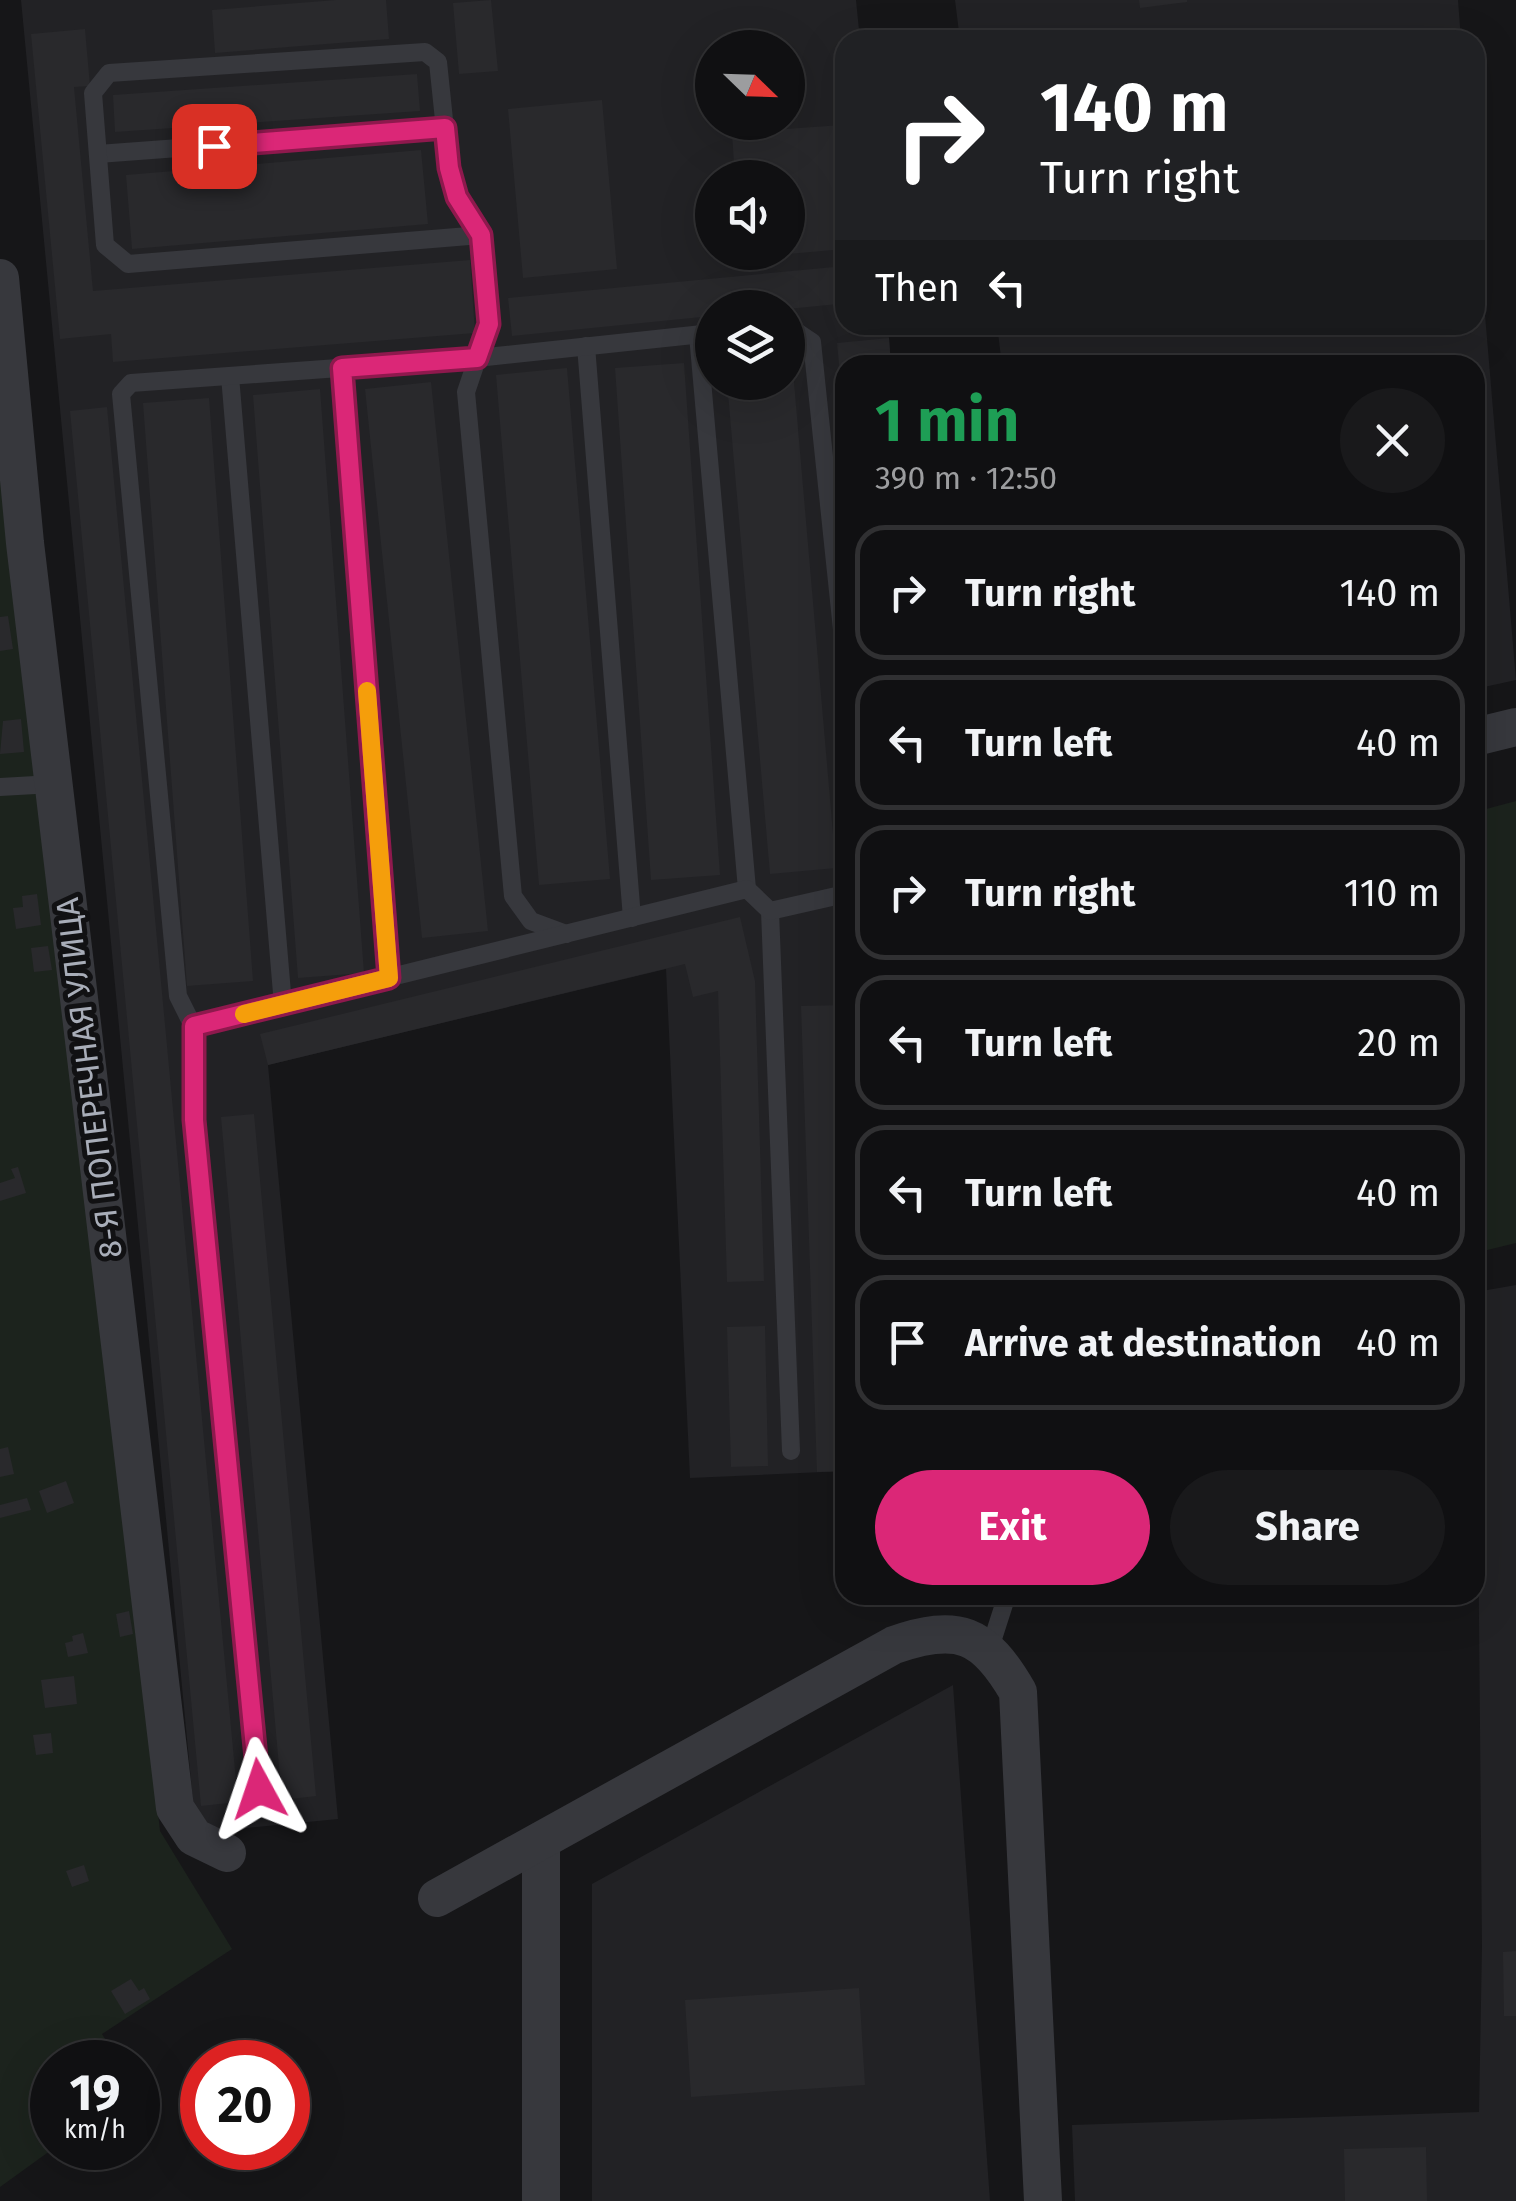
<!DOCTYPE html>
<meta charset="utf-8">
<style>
body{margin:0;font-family:"Fira Sans",sans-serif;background:#19191b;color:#f1f3f6;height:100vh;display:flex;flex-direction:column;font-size:38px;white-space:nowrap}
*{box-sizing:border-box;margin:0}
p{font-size:32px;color:#9c9d9f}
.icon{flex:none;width:55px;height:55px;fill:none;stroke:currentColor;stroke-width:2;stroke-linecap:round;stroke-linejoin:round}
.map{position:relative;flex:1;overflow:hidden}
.drawer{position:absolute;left:835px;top:355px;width:650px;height:1250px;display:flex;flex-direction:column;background:#101012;border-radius:30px;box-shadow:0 10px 40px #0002,0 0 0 2px #303032}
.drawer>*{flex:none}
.guide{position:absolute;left:835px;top:30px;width:650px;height:305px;border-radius:30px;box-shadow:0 10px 40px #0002,0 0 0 2px #303032;background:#202124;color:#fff;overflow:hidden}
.needle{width:65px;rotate:113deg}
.controls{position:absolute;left:695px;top:30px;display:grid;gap:20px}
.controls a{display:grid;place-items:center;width:110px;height:110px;border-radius:50%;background:#101012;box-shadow:0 10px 40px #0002,0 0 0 2px #303032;font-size:50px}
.speed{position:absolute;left:30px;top:2040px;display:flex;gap:20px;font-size:50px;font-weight:700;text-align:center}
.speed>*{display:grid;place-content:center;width:130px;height:130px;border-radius:50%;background:#101012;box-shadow:0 10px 40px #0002,0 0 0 2px #303032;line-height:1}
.speed small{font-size:25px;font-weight:400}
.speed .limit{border:15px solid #d22;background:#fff;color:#111}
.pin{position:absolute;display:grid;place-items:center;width:85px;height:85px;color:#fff;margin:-42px;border-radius:20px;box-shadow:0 5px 15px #0006}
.me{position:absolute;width:110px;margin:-55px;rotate:355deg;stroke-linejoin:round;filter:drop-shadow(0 0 8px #0008)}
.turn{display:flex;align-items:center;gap:35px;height:210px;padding:0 40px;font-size:45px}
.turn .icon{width:130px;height:130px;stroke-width:2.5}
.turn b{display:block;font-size:70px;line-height:85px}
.then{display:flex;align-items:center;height:95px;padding:0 40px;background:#0003;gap:20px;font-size:38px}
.round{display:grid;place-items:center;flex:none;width:105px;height:105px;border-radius:52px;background:#19191b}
.overview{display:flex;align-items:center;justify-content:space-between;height:170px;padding:0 40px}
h1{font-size:60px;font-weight:700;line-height:75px;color:#1e9e55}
.action{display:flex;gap:20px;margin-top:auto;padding:20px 40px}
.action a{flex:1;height:115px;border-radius:60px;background:#db2777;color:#fff;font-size:40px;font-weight:700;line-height:115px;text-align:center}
.action a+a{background:#19191b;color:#f1f3f6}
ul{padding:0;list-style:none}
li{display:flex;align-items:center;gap:30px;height:135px;margin:0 20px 15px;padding:0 20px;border:5px solid #303032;border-radius:30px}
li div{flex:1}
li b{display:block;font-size:38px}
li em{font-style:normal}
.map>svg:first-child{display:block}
.built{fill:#222225;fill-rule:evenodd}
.green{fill:#1c231d}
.building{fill:#29292c}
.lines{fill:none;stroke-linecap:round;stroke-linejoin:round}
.lane{stroke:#37383d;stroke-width:18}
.street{stroke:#37383d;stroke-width:38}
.route-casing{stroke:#8e194d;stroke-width:25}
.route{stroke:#db2777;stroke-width:18}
.slow{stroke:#f59e0b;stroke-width:18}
.labels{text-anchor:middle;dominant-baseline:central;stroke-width:10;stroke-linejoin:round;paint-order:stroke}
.street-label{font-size:32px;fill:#a8adb8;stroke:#111113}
</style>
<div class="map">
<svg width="1516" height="2201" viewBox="0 0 1516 2201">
<rect width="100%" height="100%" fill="#161618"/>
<g class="built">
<path d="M21 0H856L860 40H845V325H888L891 365H845V1471L690 1478 666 969 268 1065 338 1819 196 1833ZM712 48H788V122H712ZM712 178H788V252H712ZM712 308H788V382H712Z"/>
<polygon points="955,0 1458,0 1461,40 960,40"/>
<polygon points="1475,197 1516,680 1475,689 1475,365 1002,365 997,325 1475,325"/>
<polygon points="1516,1285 1516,2201 1075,2201 1072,2125 1479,2112 1482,1946 1476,1292"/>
<polygon points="953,1685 990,2201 592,2201 592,1884"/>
</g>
<g class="green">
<polygon points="0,368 160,1831 232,1949 102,2034 119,2062 52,2062 54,2148 0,2187"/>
<polygon points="1516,801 1516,1243 1475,1253 1475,812"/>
</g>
<g class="building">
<polygon points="336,0 386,0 389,39 215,53 212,10"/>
<polygon points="491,0 498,71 459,74 453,3"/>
<polygon points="1139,0 1187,0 1187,2 1140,8"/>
<polygon points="85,29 90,86 74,87 93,291 470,260 475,333 113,362 111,334 60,339 31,34"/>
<polygon points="417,74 420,111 115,132 113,95"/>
<polygon points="602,100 617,269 523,278 508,109"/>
<polygon points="841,125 845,249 788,254 788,178 735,178 732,133"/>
<polygon points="421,150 428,224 132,249 126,175"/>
<polygon points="834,267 838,304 788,309 712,308 712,316 512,336 508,298"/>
<polygon points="790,336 836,868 770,874 727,382 788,382 788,337"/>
<polygon points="889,338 891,365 845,365 845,397 842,397 837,343"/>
<polygon points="684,363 720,875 651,880 615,368"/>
<polygon points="567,368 610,879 539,885 496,375"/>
<polygon points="431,382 488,931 422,938 365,389"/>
<polygon points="320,389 364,973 298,978 253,395"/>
<polygon points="209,398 253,981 187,986 143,403"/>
<polygon points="107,407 238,1802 201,1806 70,411"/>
<polygon points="8,616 13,649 0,651 0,617"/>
<polygon points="21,719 24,752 0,754 3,721"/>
<polygon points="37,894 41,925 16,929 13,908 23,907 22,896"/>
<polygon points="740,917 755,981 764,1281 727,1282 718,991 693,997 685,964 268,1065 260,1034"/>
<polygon points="48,946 52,970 34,972 31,948"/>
<polygon points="845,1005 845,1471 817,1472 801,1006"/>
<polygon points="254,1114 316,1796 282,1800 221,1117"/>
<polygon points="18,1167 26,1193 0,1201 0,1183 15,1178 11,1169"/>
<polygon points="765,1326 768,1466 731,1467 727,1327"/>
<polygon points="8,1447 14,1474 0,1477 0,1449"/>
<polygon points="66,1481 74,1503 47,1513 39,1491"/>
<polygon points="27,1498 31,1510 0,1518 0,1505"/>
<polygon points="129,1611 133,1634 120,1637 116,1614"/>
<polygon points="83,1633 88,1653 68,1657 65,1643 73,1641 72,1636"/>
<polygon points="74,1676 77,1704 45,1708 41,1680"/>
<polygon points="51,1733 53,1753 36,1755 33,1735"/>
<polygon points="84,1865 89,1881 72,1887 66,1871"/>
<polygon points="1516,1951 1516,2016 1504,2016 1503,1952"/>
<polygon points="131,1979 139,1991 144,1988 150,1999 125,2014 111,1991"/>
<polygon points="859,1988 865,2085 691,2097 685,2000"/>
<polygon points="1426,2147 1427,2201 1345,2201 1344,2149"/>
</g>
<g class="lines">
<g class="lane">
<polyline points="98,154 445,128"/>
<polyline points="481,235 128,264 105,245 93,93 109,73 425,52 438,62 449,168 457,197 481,235 489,324 466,392 513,896 531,921 566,934"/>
<polyline points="788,326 812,342 845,658"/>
<polyline points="698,335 747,889"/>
<polyline points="586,346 632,918"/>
<polyline points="342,368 389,978"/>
<polyline points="230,376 283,1005"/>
<polyline points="0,787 53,784"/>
<polyline points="770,911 791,1451"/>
<polyline points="193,1026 747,889 770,911 845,894"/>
<polyline points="989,1651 1007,1595"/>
<polyline points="259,1789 194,1120 193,1026 178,996 121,394 131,383 477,358 712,333"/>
</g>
<g class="street">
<polyline points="0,278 25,543 175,1808 194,1837 227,1853"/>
<polyline points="1475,737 1516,727"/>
<polyline points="541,1841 541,2201"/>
<path d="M437 1898 894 1645C958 1623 984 1633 1018 1692L1043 2201"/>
</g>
</g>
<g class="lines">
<defs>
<polyline id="route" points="214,146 445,128 449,168 457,197 481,235 489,324 477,358 342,368 389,978 194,1026 194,1120 259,1789"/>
</defs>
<use href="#route" class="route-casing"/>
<use href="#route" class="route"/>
<polyline class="slow" points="244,1014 389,978 367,691"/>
</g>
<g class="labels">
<g class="street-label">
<text transform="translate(89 1078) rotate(-97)">8-Я ПОПЕРЕЧНАЯ УЛИЦА</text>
</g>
</g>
</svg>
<div class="controls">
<a><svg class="needle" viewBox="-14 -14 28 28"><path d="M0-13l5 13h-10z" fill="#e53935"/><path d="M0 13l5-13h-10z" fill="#9c9d9f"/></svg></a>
<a><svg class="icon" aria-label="sound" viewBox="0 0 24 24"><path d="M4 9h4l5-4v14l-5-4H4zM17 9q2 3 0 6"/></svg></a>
<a><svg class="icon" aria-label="layers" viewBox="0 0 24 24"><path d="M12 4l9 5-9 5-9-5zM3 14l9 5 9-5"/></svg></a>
</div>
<div class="speed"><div>19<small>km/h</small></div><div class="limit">20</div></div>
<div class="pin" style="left:214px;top:146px;background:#d93025"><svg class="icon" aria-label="arrive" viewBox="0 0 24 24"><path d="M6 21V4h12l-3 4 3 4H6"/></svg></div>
<svg class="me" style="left:259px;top:1789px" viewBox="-20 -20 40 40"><path d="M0-17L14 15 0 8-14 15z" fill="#db2777" stroke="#fff" stroke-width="4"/></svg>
<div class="guide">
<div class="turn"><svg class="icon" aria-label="right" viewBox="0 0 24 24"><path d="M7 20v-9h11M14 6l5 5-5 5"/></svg><div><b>140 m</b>Turn right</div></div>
<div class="then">Then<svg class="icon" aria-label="left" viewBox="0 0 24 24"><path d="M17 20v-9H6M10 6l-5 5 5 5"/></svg></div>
</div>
<section class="drawer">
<div class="overview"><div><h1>1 min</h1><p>390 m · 12:50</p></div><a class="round"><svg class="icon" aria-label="close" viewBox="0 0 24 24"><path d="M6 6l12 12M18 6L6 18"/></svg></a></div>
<ul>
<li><svg class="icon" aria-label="right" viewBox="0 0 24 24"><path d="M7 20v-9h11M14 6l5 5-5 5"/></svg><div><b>Turn right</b></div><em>140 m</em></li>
<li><svg class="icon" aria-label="left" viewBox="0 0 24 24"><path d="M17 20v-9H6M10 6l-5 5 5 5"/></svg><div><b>Turn left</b></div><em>40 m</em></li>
<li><svg class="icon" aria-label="right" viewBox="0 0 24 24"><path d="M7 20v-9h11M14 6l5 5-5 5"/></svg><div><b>Turn right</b></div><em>110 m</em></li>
<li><svg class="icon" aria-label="left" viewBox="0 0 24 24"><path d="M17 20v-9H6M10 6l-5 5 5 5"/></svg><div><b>Turn left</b></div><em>20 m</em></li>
<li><svg class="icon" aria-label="left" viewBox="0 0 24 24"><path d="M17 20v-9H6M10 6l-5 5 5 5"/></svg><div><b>Turn left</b></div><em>40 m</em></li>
<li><svg class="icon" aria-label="arrive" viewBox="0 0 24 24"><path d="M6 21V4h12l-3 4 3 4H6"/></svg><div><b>Arrive at destination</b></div><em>40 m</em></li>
</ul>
<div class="action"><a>Exit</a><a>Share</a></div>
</section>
</div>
